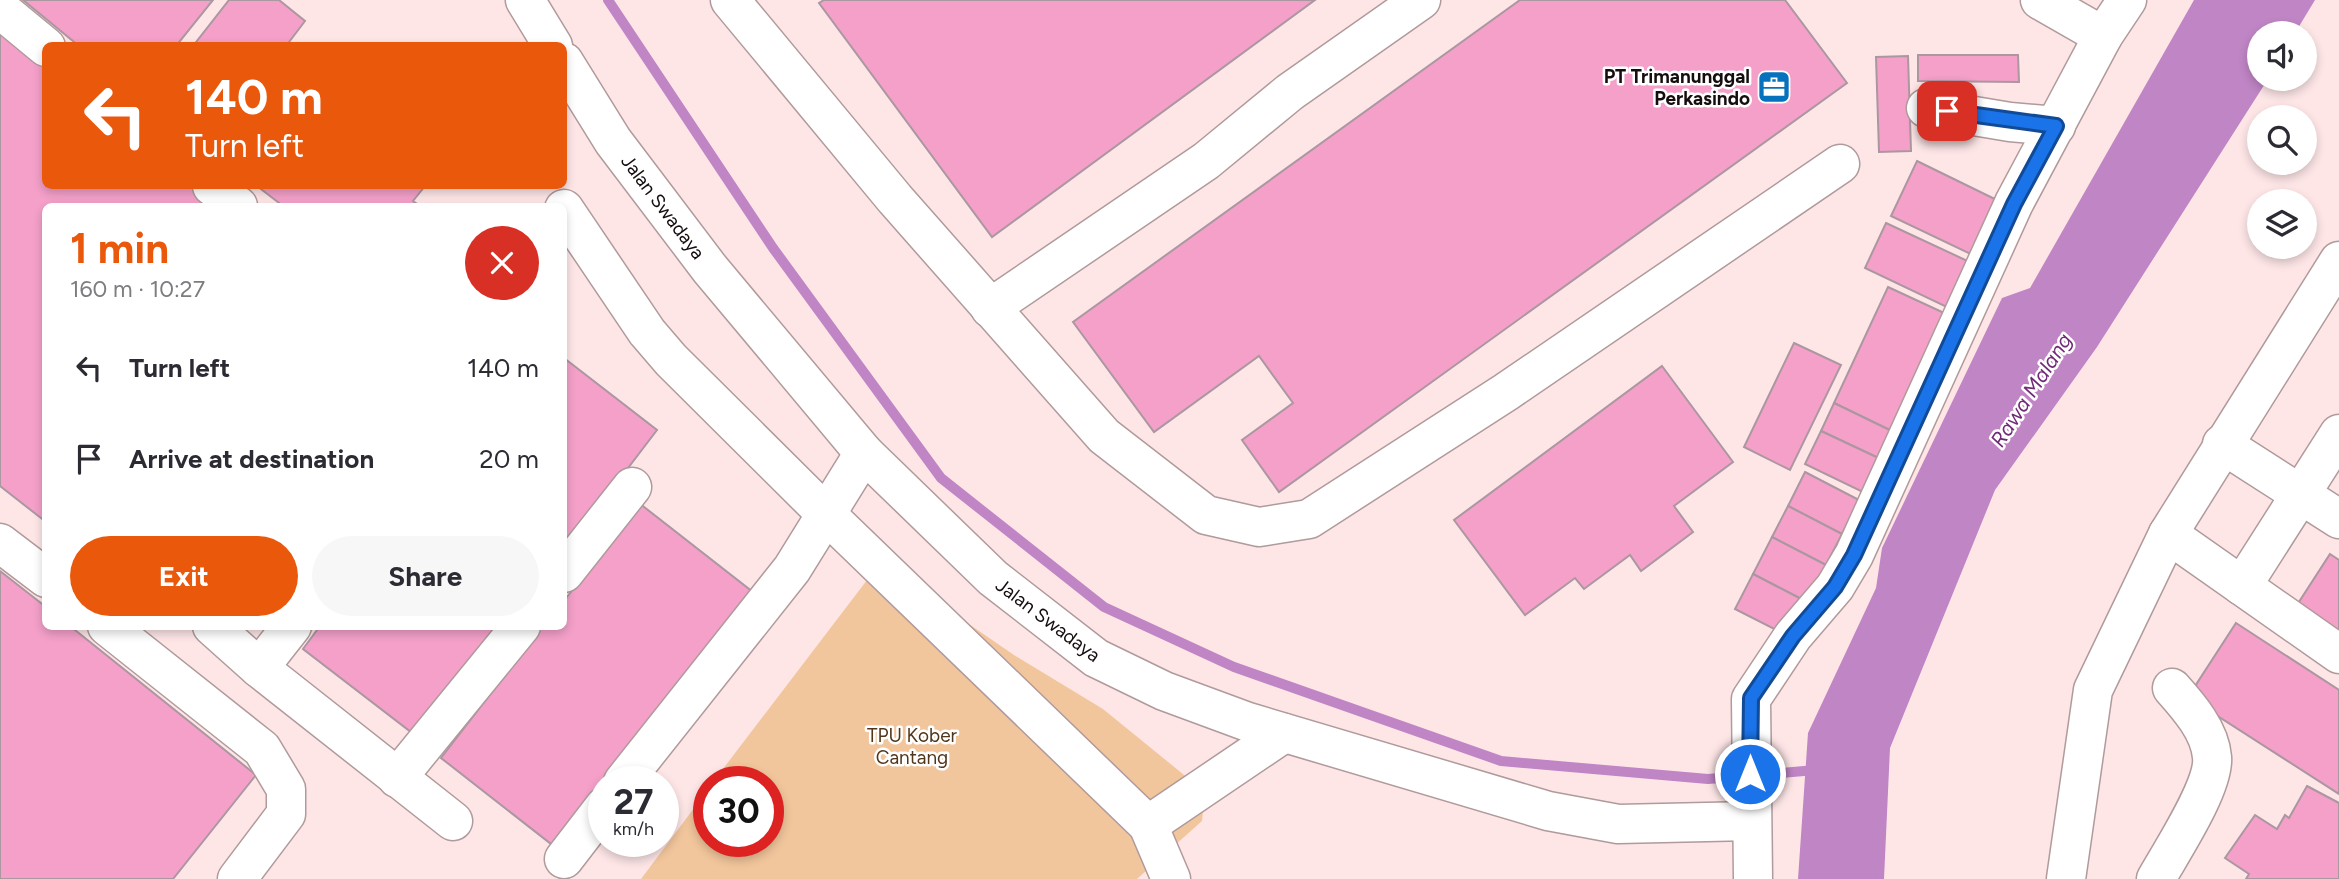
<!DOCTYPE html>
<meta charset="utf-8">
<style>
body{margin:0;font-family:Figtree,sans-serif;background:#f7f7f7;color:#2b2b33;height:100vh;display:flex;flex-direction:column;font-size:26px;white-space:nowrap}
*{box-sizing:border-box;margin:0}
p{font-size:23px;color:#7c7c81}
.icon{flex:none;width:38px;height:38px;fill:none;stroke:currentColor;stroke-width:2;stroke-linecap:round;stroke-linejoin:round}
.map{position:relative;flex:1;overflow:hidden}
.side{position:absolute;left:42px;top:203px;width:525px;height:427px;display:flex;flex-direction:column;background:#fff;border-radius:10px;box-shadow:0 4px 10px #0003}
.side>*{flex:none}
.top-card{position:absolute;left:42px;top:42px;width:525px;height:147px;border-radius:10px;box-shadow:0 4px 10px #0003;background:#ea580c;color:#fff;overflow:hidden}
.tools{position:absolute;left:2247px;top:21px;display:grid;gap:14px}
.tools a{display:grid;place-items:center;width:70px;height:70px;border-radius:50%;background:#fff;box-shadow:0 4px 10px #0003;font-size:35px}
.speed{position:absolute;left:588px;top:766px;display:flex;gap:14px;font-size:35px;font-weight:700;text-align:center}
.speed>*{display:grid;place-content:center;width:91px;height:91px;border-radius:50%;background:#fff;box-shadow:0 4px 10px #0003;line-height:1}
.speed small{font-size:18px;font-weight:400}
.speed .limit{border:10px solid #d22;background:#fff;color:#111}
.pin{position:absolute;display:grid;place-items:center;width:60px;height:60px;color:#fff;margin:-30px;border-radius:14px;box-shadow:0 4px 10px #0006}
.me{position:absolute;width:77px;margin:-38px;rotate:0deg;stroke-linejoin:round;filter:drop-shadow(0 0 5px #0008)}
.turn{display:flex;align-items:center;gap:24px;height:147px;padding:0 28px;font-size:32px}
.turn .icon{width:91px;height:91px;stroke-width:2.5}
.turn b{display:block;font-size:49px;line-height:60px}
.round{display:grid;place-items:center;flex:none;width:74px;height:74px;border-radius:37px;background:#f7f7f7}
.summary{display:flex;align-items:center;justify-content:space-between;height:119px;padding:0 28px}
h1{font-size:42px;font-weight:700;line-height:52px;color:#ea580c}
.primary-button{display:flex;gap:14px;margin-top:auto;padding:14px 28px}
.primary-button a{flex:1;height:80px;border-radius:42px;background:#ea580c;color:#fff;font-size:28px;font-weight:700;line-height:80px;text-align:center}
.primary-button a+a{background:#f7f7f7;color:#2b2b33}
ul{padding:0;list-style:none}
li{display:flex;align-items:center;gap:21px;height:91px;padding:0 28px}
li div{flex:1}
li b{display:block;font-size:26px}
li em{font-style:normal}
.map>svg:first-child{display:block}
.green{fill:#f2c69c}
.water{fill:#c085c5}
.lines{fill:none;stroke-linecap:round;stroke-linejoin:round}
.stream{stroke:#c085c5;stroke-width:10}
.building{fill:#f4a0c9;stroke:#ab97a0;stroke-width:2}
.minor-casing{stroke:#b09a9b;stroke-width:41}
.minor{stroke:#fff;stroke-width:38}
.route-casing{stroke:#114b97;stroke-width:18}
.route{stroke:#1a73e8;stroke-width:12}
.labels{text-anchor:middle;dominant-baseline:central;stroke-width:5;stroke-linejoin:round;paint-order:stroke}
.poi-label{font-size:19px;font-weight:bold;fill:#160e0e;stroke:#fff;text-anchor:end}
.street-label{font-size:19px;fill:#160e0e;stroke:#fff}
.park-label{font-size:19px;fill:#51361b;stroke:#fff}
.water-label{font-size:21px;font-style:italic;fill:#712a78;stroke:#fff}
</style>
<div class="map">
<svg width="2339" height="879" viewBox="0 0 2339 879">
<rect width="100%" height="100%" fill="#fee6e7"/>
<polygon class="green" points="880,563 1014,655 1103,709 1205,792 1202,821 1137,879 641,879 709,788 709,842 768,842 768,782 713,782"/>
<polygon class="water" points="2194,0 2315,0 2295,33 2259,33 2259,79 2268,79 2097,347 1995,490 1890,748 1884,879 1798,879 1808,733 1876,588 1882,548 2002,298 2030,288"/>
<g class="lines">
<polyline class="stream" points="608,0 773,248 941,478 1104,607 1234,667 1501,761 1708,779 1816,770"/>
</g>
<g class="building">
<polygon points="23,0 213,0 176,46 79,46"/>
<polygon points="229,0 279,0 305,21 286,46 193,46"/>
<polygon points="824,0 1315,0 992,237 819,3"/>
<polygon points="1520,0 1785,0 1847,83 1279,492 1242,440 1293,403 1259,356 1154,432 1073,322"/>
<polygon points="0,24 46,61 46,186 202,186 228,206 46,206 46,522 0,486"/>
<polygon points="1918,55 2018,55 2019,82 1918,81"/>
<polygon points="1908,56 1911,151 1879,152 1876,57"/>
<polygon points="1917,161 2003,203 1977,257 1891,216"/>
<polygon points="257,186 425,186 413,201 420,206 283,206"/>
<polygon points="1886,223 1974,264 1953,310 1865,268"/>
<polygon points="1888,287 1955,318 1900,435 1834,403"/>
<polygon points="1794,343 1841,365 1790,470 1744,447"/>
<polygon points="564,358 657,430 564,552"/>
<polygon points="1662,366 1733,462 1674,506 1693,532 1641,571 1630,555 1584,589 1575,578 1525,615 1454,520"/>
<polygon points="1834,403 1900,435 1887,462 1821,431"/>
<polygon points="1821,431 1887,462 1871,496 1805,464"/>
<polygon points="1805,472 1859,500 1842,534 1788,506"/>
<polygon points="639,503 758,596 613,782 604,782 604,794 560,851 441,758 543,626 564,626 564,601"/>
<polygon points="1788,506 1842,534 1826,565 1772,537"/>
<polygon points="1772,537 1826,565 1807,602 1753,574"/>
<polygon points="2330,554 2339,560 2339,632 2297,605"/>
<polygon points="0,571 46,607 46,626 70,626 256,775 173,879 0,879"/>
<polygon points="1753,574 1807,602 1790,637 1735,609"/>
<polygon points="2236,623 2339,690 2339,794 2188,697"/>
<polygon points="320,626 506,626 420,739 303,649"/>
<polygon points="2307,786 2339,803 2339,879 2246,879 2249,874 2225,858 2255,815 2277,829 2285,815 2289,818"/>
</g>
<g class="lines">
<defs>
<g id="minor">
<polyline points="525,0 553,46"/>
<polyline points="730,0 895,199 1104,436 1206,515 1259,527 1309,519 1506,392 1840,164"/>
<polyline points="2040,0 2103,36"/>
<polyline points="0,9 46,47"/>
<polyline points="564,62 613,141 710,269 864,453 993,578 1096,658 1164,691 1248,722 1548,811 1618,824 1751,821"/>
<polyline points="1926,108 2010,122 2056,126"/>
<polyline points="212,186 238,206"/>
<polyline points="564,209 647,332 671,360 827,515 1148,825 1171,879"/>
<polyline points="990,308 1206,161 1290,92 1421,0"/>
<polyline points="2222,444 2339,519"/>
<polyline points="2168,534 2339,654"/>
<polyline points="0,543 46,578"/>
<polyline points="564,573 632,487"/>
<polyline points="2242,586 2339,434"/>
<polyline points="107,626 262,749 286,789 286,814 237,879"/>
<polyline points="212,626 259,668 453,821"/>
<polyline points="259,668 292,626"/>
<polyline points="397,778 521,626"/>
<polyline points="623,782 792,569 864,453"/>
<polyline points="1148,825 1284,733"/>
<polyline points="564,859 604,807"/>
<polyline points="1753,879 1751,699 1793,636 1835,587 1854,555 2014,203 2103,36 2127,0"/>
<polyline points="2066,879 2093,690 2168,534 2339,261"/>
<path d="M2156 879C2171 852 2215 786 2212 757 2210 731 2189 707 2172 688"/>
</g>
</defs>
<use href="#minor" class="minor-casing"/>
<use href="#minor" class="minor"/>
</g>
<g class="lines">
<defs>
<polyline id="route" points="1750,774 1751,698 1793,636 1835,587 1854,555 2014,204 2056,126 1947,111"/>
</defs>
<use href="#route" class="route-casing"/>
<use href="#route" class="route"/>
</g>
<defs>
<symbol id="office-square" viewBox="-11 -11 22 22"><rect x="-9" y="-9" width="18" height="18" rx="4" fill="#0672be" stroke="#fff"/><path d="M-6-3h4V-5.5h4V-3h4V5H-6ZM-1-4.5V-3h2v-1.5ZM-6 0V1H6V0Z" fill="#fff"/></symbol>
</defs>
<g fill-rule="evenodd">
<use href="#office-square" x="1755" y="68" width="38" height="38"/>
</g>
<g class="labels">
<g class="poi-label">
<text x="1750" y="76">PT Trimanunggal<tspan x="1750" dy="22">Perkasindo</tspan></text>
</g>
<g class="street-label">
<text transform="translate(663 207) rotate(53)">Jalan Swadaya</text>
<text transform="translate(1048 620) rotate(37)">Jalan Swadaya</text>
</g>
<g class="park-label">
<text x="912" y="735">TPU Kober<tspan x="912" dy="22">Cantang</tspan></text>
</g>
<g class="water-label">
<text transform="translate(2031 390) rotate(-57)">Rawa Malang</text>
</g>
</g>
</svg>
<div class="tools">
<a><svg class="icon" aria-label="sound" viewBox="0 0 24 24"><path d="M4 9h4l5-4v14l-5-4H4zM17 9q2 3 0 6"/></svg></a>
<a><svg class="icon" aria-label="search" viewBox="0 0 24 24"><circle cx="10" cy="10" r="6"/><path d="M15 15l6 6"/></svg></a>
<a><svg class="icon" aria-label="layers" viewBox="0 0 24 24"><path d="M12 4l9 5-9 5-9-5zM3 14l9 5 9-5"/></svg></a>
</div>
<div class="speed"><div>27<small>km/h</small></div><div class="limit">30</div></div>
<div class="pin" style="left:1947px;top:111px;background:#d93025"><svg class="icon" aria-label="arrive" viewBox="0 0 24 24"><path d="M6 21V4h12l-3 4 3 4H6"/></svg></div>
<svg class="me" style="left:1750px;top:774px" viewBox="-20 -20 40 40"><circle r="17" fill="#1a73e8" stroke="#fff" stroke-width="3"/><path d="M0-11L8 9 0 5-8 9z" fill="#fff"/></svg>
<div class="top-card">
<div class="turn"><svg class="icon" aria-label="left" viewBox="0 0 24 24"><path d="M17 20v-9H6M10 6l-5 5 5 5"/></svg><div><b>140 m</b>Turn left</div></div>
</div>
<section class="side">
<div class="summary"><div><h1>1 min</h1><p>160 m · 10:27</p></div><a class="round" style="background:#d93025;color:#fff"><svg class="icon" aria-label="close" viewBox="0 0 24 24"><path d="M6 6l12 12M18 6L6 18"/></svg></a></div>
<ul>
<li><svg class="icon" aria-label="left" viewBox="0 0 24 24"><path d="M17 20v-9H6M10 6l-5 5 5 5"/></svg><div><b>Turn left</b></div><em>140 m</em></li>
<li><svg class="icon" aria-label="arrive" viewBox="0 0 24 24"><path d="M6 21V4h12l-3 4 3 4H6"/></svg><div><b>Arrive at destination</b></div><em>20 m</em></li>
</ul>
<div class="primary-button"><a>Exit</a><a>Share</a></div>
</section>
</div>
